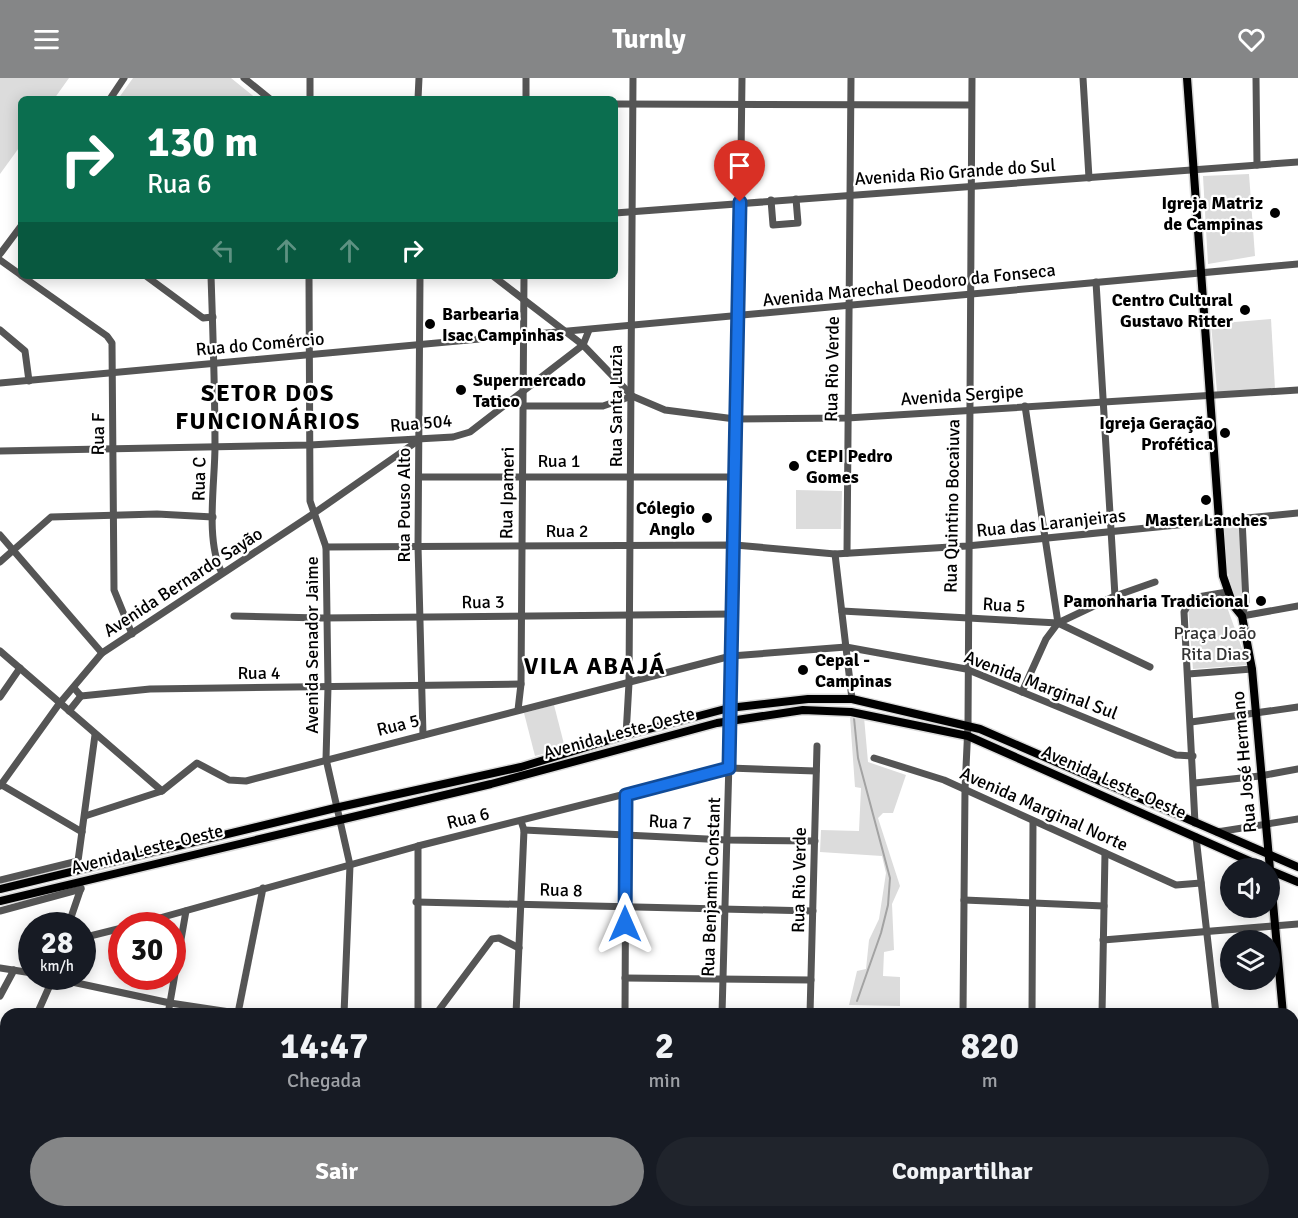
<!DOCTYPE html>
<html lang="pt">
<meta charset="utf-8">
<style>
body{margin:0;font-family:Signika,sans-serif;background:#20242c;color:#f1f3f6;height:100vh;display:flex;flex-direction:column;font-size:22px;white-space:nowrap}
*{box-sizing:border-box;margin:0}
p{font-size:20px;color:#9ea1a6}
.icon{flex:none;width:33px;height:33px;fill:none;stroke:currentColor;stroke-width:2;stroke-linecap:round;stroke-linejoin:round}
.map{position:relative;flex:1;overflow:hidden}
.drawer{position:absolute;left:0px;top:930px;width:1299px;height:210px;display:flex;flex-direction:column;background:#171b24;border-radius:18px 18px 0 0;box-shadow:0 3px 15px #0003}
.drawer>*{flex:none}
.top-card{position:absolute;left:18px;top:18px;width:600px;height:183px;border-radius:9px;box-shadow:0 3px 15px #0003;background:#0b6e4f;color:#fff;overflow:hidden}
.fabs{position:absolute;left:1220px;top:780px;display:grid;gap:12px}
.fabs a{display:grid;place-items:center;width:60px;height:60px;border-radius:50%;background:#171b24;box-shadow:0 3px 15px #0003;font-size:30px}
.speed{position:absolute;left:18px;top:834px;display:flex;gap:12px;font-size:30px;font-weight:700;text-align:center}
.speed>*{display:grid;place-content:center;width:78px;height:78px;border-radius:50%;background:#171b24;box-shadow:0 3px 15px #0003;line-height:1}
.speed small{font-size:15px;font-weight:400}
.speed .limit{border:9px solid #d22;background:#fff;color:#111}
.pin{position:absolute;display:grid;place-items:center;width:51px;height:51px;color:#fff;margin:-62px -26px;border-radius:50% 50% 50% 0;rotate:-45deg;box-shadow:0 0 6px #0007}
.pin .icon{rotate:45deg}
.me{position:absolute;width:66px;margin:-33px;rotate:0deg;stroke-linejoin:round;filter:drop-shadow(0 0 4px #0008)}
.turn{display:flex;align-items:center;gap:21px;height:126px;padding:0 30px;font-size:27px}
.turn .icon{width:78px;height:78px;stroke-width:2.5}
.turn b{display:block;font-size:42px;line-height:51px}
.lanes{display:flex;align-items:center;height:57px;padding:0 30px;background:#0003;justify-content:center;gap:30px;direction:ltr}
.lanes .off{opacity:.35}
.eta{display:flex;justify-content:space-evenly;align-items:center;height:102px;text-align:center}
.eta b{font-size:36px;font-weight:700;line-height:42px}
.cta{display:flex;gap:12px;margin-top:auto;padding:12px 30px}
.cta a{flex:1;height:69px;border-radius:36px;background:#858687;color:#fff;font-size:24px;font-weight:700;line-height:69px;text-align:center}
.cta a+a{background:#20242c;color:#f1f3f6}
header{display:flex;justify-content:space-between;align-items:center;height:78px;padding:0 30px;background:#858687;color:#fff;font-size:27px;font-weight:700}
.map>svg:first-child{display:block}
.green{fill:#dcdcdc}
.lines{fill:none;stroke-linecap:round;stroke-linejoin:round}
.stream{stroke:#a3a3a3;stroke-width:2}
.canal{stroke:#a3a3a3;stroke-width:7}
.major-casing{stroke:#dbdbdb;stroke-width:11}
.minor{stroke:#555;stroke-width:7}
.major{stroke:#000;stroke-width:8}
.route-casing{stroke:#114b97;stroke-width:15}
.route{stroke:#1a73e8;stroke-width:10}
.poi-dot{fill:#000;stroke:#fff;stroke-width:2}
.labels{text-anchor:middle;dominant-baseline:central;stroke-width:4.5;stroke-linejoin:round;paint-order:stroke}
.street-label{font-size:18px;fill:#000;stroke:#fff}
.poi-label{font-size:18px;font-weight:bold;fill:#000;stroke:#fff;text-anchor:end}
.park-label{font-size:18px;fill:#333;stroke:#fff}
.district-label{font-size:24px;font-weight:bold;letter-spacing:1.5px;fill:#000;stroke:#fff}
</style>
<header><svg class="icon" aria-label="menu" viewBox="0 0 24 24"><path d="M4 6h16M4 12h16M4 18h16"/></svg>Turnly<svg class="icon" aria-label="heart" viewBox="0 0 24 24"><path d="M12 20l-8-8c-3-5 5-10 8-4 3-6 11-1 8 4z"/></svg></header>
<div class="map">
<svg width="1298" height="1140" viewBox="0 0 1298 1140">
<rect width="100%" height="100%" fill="#fff"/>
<g class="green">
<polygon points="0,0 69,0 54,21 21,21 21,67 0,96"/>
<polygon points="133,0 231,0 257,21 118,21"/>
<polygon points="1249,96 1255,178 1208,186 1203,98"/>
<polygon points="1271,241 1275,311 1217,314 1211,246"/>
<polygon points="796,412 842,413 841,451 796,451"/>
<polygon points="1240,442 1244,532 1238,532 1226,487 1223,445"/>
<polygon points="1223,518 1248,587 1193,591 1188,529 1193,524"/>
<polygon points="554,627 565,670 535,678 524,635"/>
<polygon points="850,639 864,639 868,684 906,697 893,735 883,735 878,740 900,808 892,826 894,872 884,874 883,898 900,899 900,928 849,927 857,893 866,891 869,862 879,841 886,795 882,778 820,774 821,752 859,753 861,710 855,709"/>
</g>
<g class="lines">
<g class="stream">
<polyline points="854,640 858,680 890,800 888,827 881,855 857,923"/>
<polyline points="837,1134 839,1137"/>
<polyline points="857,1139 858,1140"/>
</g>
<polyline class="canal" points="819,1134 839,1137"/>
<defs>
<g id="major">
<polyline points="1187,0 1223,498 1233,527 1242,538 1252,591 1283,936"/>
<polyline points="1269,792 1298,804"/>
<polyline points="0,811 335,730 521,689 626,657 729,630 808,621 852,621 980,651 1298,789"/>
<polyline points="0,823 491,706 717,645 803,632 851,634 968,658 1265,790"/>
<polyline points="1293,1071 1298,1072"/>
<polyline points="1277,1140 1278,1134"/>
</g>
</defs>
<use href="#major" class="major-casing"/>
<g class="minor">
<polyline points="244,0 270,21"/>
<polyline points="1083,0 1089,100"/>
<polyline points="1256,0 1257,87"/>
<polyline points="110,21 124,0"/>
<polyline points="310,21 310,0"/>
<polyline points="418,21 419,0"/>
<polyline points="526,21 526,0"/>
<polyline points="615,26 971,27"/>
<polyline points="771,122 773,147 798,145 796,121"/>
<polyline points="615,135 1298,84"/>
<polyline points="0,176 21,148"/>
<polyline points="0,182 21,197"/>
<polyline points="22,198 107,258 112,265 114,512 132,556"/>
<polyline points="146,198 203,240 213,239"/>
<path d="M211 198C213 255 215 311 215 368 215 405 205 463 222 495"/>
<polyline points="309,198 310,423 326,469 328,609 326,681 350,787 344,936"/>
<polyline points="420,198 418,468 423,657"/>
<polyline points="493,198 583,267 632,318 665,332 735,341 847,340 1298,312"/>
<polyline points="1096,204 1115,518"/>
<polyline points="0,252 25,273 29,303"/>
<polyline points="0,305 1298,186"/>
<polyline points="524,328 603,328 632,318"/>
<polyline points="1025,328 1058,545"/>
<polyline points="0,373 310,367 453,359 470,354 583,267 589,252"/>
<polyline points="419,399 735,399"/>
<polyline points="0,457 102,575"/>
<polyline points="326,469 735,467 835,476 967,468 1298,435"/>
<polyline points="847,475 851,0"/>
<polyline points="835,476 852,621"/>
<polyline points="0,484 51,439 157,436 213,439"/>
<polyline points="842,533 1058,545 1115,518 1155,504"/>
<polyline points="234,538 321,540 733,536"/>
<polyline points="1242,538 1246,524 1242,441"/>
<polyline points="1242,538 1298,528"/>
<polyline points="1058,545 1150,589"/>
<polyline points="0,573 162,713"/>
<polyline points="1188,596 1252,591"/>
<polyline points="74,610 81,618 150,611 521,606"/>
<polyline points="1022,614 1046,561 1058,545"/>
<polyline points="0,619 20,590"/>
<polyline points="518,632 521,606 524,198"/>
<polyline points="69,633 81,618"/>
<polyline points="1191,644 1298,629"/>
<polyline points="626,657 629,605 633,0"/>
<polyline points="874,680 944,702 1176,807 1201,805"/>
<polyline points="1195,705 1260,698 1298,691"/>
<polyline points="0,706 82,754"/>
<polyline points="0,708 59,626 102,575 313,436 419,362"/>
<polyline points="85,738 162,713 197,685 229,702 246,703 731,578 846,569 966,591 1176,677 1193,678"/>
<polyline points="1195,745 1184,534 1192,520 1227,514"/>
<polyline points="524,752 727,762 815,763"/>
<polyline points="1217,754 1298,741"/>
<polyline points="1196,759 1216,936"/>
<polyline points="80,791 78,783 95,657"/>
<polyline points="0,802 78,783"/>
<polyline points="964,822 1104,828"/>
<polyline points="416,824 813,833"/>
<polyline points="0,833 81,811"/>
<polyline points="68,848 81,810"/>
<polyline points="131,848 418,768 729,690 816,693"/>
<polyline points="82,860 122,850"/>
<polyline points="1103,862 1298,846"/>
<polyline points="0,890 32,895"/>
<polyline points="44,898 170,925 243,936"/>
<polyline points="625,900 811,902"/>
<polyline points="0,918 14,892"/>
<polyline points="238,935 263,810"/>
<polyline points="810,935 840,936"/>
<polyline points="37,936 54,898"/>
<polyline points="168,936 186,833"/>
<polyline points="418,936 418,768"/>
<polyline points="436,936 492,861 499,860 519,870"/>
<polyline points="516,936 524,752 521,743"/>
<polyline points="625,936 626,717"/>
<polyline points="722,936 735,467 735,341 739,238 742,0"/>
<polyline points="810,936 817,668"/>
<polyline points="963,936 965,711 968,647 972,0"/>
<polyline points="1032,936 1033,743"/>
<polyline points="1102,936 1105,775"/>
<polyline points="1293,955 1298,955"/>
<polyline points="0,1003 6,993"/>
<polyline points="0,1037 6,1038"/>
<polyline points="0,1106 6,1107"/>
<polyline points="155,1134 188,1140"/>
<polyline points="222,1134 228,1140"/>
<polyline points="322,1134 329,1140"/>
<polyline points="427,1134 433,1140"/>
<polyline points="604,1134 612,1140"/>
<polyline points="959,1134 976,1140"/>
<polyline points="1256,1134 1281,1140"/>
<polyline points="83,1140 91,1134"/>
<polyline points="130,1140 131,1134"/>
<polyline points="200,1140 208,1134"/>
<polyline points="496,1140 502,1134"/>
<polyline points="577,1140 581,1134"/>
<polyline points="679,1140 683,1134"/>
<polyline points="848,1140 853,1134"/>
<polyline points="1010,1140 1012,1134"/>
<polyline points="1071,1140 1072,1134"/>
<polyline points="1127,1140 1128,1134"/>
<polyline points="1200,1140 1201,1134"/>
</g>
<use href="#major" class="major"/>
</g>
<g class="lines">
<defs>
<polyline id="route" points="625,846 626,717 729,690 740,124"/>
</defs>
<use href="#route" class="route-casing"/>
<use href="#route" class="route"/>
</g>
<g class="poi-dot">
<circle cx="1275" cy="135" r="6"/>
<circle cx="1245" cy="232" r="6"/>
<circle cx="430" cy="246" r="6"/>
<circle cx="461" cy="312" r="6"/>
<circle cx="1225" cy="355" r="6"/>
<circle cx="794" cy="388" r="6"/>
<circle cx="1206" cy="422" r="6"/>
<circle cx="707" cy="440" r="6"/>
<circle cx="1261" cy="523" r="6"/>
<circle cx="803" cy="592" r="6"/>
</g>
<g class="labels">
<g class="street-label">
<text transform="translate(955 94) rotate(-4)">Avenida Rio Grande do Sul</text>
<text transform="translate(909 207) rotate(-6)">Avenida Marechal Deodoro da Fonseca</text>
<text transform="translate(260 266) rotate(-5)">Rua do Comércio</text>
<text transform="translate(832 291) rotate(-89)">Rua Rio Verde</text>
<text transform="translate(962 317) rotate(-4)">Avenida Sergipe</text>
<text transform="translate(616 328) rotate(-90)">Rua Santa Luzia</text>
<text transform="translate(421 345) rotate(-5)">Rua 504</text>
<text transform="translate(98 356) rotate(-89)">Rua F</text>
<text x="559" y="383">Rua 1</text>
<text transform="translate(199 401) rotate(-89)">Rua C</text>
<text transform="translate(507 415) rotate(-89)">Rua Ipameri</text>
<text transform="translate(404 427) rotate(-90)">Rua Pouso Alto</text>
<text transform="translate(952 428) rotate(-89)">Rua Quintino Bocaiuva</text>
<text transform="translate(1051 445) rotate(-6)">Rua das Laranjeiras</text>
<text x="567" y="453">Rua 2</text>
<text transform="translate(183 504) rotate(-33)">Avenida Bernardo Sayão</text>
<text transform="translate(483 524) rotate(-1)">Rua 3</text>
<text transform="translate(1004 527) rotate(3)">Rua 5</text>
<text transform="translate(312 567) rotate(-90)">Avenida Senador Jaime</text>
<text x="259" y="595">Rua 4</text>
<text transform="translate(1041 607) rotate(21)">Avenida Marginal Sul</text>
<text transform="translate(398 647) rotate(-14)">Rua 5</text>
<text transform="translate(619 655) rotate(-15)">Avenida Leste-Oeste</text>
<text transform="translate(1244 684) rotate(-95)">Rua José Hermano</text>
<text transform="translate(1114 704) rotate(24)">Avenida Leste-Oeste</text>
<text transform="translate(1044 731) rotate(24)">Avenida Marginal Norte</text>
<text transform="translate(468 740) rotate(-14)">Rua 6</text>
<text transform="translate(670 744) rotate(3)">Rua 7</text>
<text transform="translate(147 771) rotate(-14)">Avenida Leste-Oeste</text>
<text transform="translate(799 802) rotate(-89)">Rua Rio Verde</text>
<text transform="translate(711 809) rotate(-88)">Rua Benjamin Constant</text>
<text transform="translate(561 812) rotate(1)">Rua 8</text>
</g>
<g class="poi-label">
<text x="1263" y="125">Igreja Matriz<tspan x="1263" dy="21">de Campinas</tspan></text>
<text x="1233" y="222">Centro Cultural<tspan x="1233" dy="21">Gustavo Ritter</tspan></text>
<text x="442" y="236" text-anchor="start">Barbearia<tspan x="442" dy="21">Isac Campinhas</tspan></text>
<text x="473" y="302" text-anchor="start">Supermercado<tspan x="473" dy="21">Tatico</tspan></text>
<text x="1213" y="345">Igreja Geração<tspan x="1213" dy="21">Profética</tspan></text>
<text x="806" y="378" text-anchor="start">CEPI Pedro<tspan x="806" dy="21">Gomes</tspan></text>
<text x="695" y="430">Cólegio<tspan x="695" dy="21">Anglo</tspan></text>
<text x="1206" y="442" text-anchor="middle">Master Lanches</text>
<text x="1249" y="523">Pamonharia Tradicional</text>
<text x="815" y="582" text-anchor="start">Cepal -<tspan x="815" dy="21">Campinas</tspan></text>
</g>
<g class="park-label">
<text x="1215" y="555">Praça João<tspan x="1215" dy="21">Rita Dias</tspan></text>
</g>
<g class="district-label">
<text x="268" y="315">SETOR DOS<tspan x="268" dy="28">FUNCIONÁRIOS</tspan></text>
<text x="595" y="588">VILA ABAJÁ</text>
</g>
</g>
</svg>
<div class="fabs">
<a><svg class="icon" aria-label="sound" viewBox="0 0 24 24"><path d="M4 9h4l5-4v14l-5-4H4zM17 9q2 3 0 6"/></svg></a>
<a><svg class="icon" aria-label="layers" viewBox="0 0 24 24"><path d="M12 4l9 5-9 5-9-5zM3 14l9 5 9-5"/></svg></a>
</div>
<div class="speed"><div>28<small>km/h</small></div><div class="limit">30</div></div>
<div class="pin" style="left:740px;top:124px;background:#d93025"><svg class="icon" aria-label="arrive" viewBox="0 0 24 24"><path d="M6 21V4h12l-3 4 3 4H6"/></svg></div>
<svg class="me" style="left:625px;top:846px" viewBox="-20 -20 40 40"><path d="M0-17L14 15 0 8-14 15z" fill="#1a73e8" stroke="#fff" stroke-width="4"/></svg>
<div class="top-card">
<div class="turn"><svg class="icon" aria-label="right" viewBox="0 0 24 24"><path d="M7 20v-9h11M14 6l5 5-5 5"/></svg><div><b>130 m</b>Rua 6</div></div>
<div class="lanes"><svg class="icon off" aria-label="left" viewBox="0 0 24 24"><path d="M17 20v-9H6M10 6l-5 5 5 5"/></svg><svg class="icon off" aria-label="ahead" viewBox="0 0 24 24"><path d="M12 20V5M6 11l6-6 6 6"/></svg><svg class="icon off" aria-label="ahead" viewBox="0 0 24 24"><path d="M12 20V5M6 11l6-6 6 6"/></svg><svg class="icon" aria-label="right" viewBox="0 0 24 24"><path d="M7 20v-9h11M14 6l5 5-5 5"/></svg></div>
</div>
<section class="drawer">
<div class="eta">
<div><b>14:47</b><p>Chegada</p></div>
<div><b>2</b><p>min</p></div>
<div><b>820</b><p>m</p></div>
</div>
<div class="cta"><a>Sair</a><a>Compartilhar</a></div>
</section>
</div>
